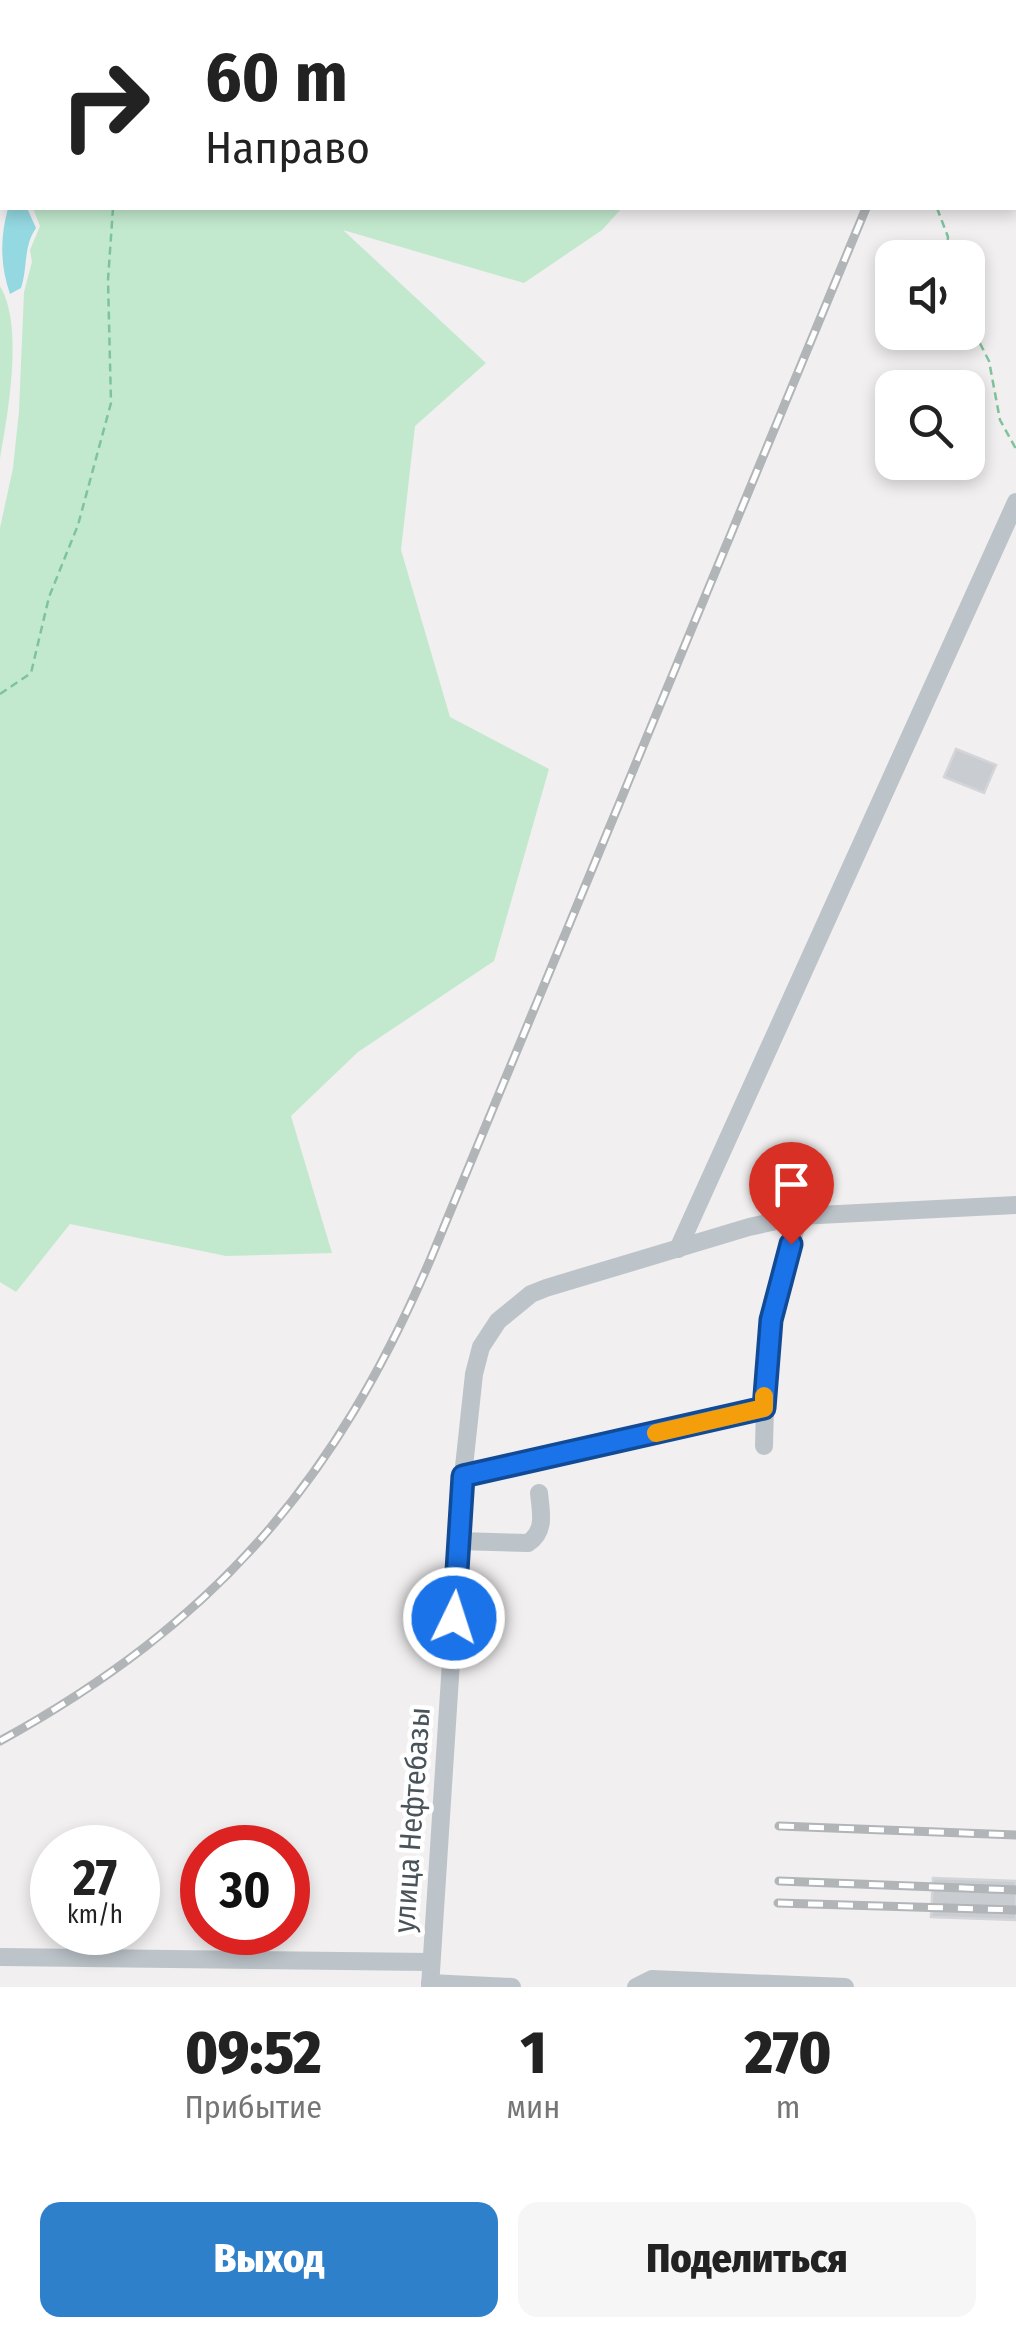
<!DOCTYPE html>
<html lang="ru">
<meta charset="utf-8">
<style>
body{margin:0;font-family:"Fira Sans Condensed",sans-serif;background:#f6f6f6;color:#222;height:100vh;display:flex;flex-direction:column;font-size:38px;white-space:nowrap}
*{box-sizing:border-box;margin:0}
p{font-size:32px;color:#767676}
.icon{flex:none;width:55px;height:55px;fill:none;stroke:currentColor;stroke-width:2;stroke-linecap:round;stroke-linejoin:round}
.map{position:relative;height:1987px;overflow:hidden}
.sheet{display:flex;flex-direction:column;background:#fff;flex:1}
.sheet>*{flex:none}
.hud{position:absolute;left:0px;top:0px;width:1018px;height:210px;box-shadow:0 5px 15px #0003;background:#fff;color:#222;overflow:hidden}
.fabs{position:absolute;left:875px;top:240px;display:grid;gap:20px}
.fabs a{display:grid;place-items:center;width:110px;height:110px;border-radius:20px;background:#fff;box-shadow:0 5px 15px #0003;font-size:50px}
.speed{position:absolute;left:30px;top:1825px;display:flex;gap:20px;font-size:50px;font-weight:700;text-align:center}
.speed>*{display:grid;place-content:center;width:130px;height:130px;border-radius:50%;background:#fff;box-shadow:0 5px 15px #0003;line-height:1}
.speed small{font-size:25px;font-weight:400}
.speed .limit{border:15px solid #d22;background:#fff;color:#111}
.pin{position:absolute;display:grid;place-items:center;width:85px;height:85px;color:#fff;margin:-102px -42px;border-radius:50% 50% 50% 0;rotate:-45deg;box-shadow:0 0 10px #0007}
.pin .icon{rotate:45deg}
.me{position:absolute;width:110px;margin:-55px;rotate:4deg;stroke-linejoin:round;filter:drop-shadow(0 0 8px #0008)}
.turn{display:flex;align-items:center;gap:35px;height:210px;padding:0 40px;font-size:45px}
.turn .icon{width:130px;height:130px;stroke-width:2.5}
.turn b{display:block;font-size:70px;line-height:85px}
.eta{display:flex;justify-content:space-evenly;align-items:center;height:170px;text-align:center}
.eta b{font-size:60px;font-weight:800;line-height:70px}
.cta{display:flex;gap:20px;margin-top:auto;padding:20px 40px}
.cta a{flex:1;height:115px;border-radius:20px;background:#2e80cb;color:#fff;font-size:40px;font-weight:800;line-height:115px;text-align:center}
.cta a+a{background:#f6f6f6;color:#222}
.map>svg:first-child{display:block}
.green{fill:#c2e9ce}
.water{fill:#94d8e1}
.building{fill:#c9ccd1;stroke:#d3d5d9;stroke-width:2.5}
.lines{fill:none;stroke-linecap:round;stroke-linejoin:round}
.path{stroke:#7ec39b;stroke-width:2.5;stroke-dasharray:8 5;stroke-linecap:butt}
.minor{stroke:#bcc4ca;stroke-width:18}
.rail-casing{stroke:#b1b5b8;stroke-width:9}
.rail{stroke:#fff;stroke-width:5;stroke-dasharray:15;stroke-linecap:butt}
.route-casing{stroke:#114b97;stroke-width:25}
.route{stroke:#1a73e8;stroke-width:18}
.slow{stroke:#f59e0b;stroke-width:18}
.labels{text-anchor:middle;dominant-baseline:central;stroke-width:9;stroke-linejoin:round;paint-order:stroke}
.street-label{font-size:30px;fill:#49535a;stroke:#fff}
</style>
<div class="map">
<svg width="1016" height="1987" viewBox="0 0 1016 1987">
<rect width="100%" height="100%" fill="#f1efef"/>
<g class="green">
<polygon points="53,0 811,0 809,2"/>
<polygon points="33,208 622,208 602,230 524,283 343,230 486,363 415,426 401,550 450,717 549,769 494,961 358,1052 291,1116 332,1253 226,1256 70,1224 16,1292 0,1282 0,528 13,468 19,411 24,292 32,262 30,250 40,226"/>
<path d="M0 286C24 326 8 413 0 459Z"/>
</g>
<path class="water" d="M8 208H27L36 228C23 247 28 267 21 288L10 294C0 265 0 238 8 208Z"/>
<g class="building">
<polygon points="956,749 996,765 984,793 944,777"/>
<polygon points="933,1878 1016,1881 1016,1920 931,1917"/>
</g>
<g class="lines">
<g class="path">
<polyline points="101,0 101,2"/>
<polyline points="852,0 852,2"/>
<polyline points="878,2 880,0"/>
<polyline points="937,208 948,237 946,258"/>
<polyline points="968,320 989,361 1000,420 1016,449"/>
<polyline points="0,694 31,673 49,597 78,525 111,403 108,280 113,208"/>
</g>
<g class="minor">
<polyline points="678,1249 1016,502"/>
<polyline points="764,1446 766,1365 771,1320 799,1216"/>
<polyline points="463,1476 764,1408"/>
<path d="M459 1541 528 1543C546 1531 541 1513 539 1493"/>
<polyline points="0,1957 430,1962"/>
<polyline points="430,1983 512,1987"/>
<polyline points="430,1987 463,1476 474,1374 481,1347 498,1321 531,1294 546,1288 749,1227 799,1216 1016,1205"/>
<polyline points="636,1987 652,1979 845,1987"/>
</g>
<defs>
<g id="rail">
<polyline points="950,2 951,0"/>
<path d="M0 1741C216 1622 335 1483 431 1258L866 208"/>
<polyline points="779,1826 1016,1835"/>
<polyline points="779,1881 1016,1890"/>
<polyline points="778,1903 1016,1910"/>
</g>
</defs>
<use href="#rail" class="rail-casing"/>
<use href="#rail" class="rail"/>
</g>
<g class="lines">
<defs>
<polyline id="route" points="454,1618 463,1476 764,1408 771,1320 791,1244"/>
</defs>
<use href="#route" class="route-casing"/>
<use href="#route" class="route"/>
<polyline class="slow" points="656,1433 764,1408 764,1396"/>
</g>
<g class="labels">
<g class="street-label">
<text transform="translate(412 1820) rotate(-86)">улица Нефтебазы</text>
</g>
</g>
</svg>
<div class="fabs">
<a><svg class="icon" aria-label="sound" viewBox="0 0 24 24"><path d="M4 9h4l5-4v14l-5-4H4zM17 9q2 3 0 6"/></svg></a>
<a><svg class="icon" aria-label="search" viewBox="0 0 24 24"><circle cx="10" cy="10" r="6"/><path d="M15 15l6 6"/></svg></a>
</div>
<div class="speed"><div>27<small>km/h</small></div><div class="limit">30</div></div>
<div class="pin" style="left:791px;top:1244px;background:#d93025"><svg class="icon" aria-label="arrive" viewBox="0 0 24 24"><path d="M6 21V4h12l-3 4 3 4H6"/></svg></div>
<svg class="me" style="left:454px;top:1618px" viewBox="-20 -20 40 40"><circle r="17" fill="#1a73e8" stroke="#fff" stroke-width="3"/><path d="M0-11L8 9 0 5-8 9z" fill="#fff"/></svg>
<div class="hud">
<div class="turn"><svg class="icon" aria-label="right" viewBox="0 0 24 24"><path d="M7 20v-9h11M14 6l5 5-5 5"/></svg><div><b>60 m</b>Направо</div></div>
</div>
</div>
<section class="sheet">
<div class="eta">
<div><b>09:52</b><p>Прибытие</p></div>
<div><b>1</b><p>мин</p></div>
<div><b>270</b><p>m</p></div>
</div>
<div class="cta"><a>Выход</a><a>Поделиться</a></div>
</section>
